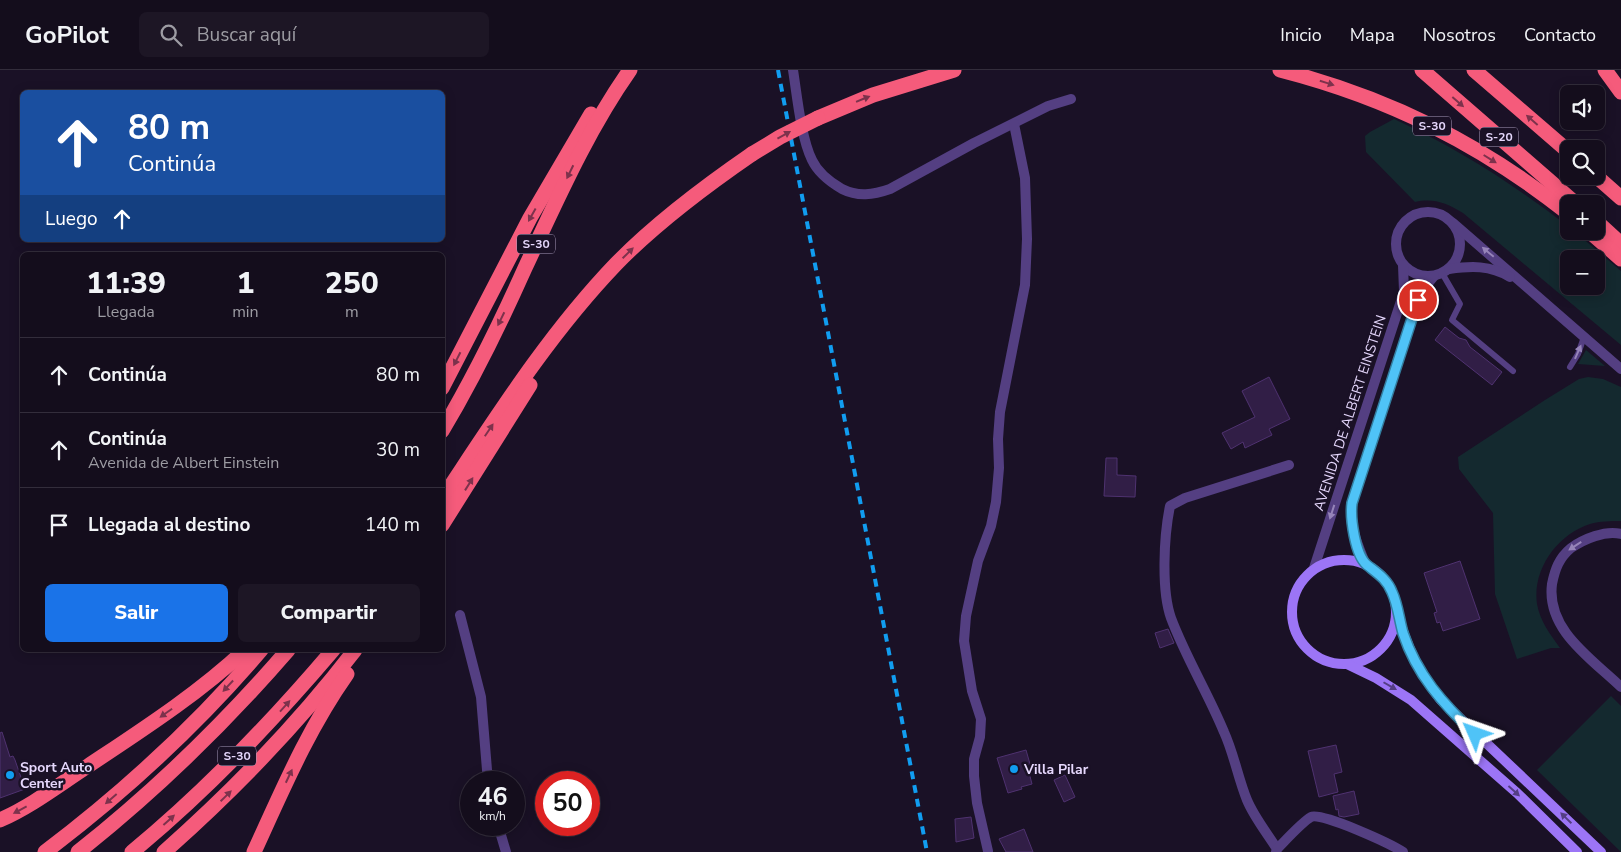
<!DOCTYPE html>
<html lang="es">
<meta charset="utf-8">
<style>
body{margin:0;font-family:"Nunito Sans",sans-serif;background:#1d1625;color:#f1f3f6;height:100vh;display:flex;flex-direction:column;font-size:19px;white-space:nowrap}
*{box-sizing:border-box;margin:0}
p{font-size:16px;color:#9d9ca3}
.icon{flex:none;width:28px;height:28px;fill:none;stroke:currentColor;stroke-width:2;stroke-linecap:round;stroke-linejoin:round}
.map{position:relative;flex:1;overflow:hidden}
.drawer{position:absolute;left:20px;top:182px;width:425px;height:400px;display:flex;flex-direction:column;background:#140d1c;border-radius:8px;box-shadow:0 2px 12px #0003,0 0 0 1px #332d3b}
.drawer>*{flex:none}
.banner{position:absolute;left:20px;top:20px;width:425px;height:152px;border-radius:8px;box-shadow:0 2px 12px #0003,0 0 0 1px #332d3b;background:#1a4fa0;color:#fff;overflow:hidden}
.tools{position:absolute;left:1560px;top:15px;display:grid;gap:10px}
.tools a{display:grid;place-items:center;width:45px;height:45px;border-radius:8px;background:#140d1c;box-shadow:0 2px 12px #0003,0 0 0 1px #332d3b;font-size:25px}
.speed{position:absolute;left:460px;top:701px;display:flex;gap:10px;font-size:25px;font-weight:700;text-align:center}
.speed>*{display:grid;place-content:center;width:65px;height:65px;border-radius:50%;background:#140d1c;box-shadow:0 2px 12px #0003,0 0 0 1px #332d3b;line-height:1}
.speed small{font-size:12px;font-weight:400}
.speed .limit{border:8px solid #d22;background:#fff;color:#111}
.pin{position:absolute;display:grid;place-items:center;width:42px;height:42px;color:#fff;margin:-21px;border:2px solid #fff;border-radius:50%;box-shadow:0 1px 5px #0007}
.me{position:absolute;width:55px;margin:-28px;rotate:313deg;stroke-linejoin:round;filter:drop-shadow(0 0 4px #0008)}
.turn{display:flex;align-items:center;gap:18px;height:105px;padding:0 25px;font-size:22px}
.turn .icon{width:65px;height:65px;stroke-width:2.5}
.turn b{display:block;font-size:35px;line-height:42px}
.then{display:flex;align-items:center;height:48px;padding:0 25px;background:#0003;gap:10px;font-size:19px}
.eta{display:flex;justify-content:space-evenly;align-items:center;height:85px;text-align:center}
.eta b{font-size:30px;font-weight:800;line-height:35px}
.button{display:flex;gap:10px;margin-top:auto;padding:10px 25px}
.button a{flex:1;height:58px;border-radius:8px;background:#1a73e8;color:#fff;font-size:20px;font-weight:800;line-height:58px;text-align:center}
.button a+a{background:#1d1625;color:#f1f3f6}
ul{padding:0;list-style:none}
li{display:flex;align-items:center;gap:15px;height:75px;padding:0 25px;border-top:1px solid #332d3b}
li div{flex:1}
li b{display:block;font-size:19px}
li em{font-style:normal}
header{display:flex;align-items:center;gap:30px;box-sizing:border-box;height:70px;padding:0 25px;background:#140d1c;border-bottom:1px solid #332d3b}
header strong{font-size:24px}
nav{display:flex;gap:28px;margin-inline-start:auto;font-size:18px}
.search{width:350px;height:45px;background:#1d1625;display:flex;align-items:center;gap:12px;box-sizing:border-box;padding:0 18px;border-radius:8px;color:#9d9ca3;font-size:19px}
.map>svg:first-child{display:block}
.green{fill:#14292f;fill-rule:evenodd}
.building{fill:#311e46;stroke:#4f3270}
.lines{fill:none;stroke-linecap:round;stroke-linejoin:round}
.service{stroke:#543f82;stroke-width:6}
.minor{stroke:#543f82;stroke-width:10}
.secondary{stroke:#9c75f6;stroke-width:10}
.motorway{stroke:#f55b7b;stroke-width:15}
.rail{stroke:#119df0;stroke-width:4;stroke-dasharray:8 6;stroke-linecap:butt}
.motorway-bridge{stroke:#f55b7b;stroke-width:15}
.oneway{fill:#7d324c}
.oneway2{fill:#9684b9}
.oneway3{fill:#543e84}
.route-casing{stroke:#337fa1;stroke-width:12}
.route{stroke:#4fc3f7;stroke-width:9}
.poi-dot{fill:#119df0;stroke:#1a1126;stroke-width:2}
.labels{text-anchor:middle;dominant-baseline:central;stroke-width:5;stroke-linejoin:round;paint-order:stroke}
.shield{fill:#1a1126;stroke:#a99cbc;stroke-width:1}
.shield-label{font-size:12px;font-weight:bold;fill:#e6d8fd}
.street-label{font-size:14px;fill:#e6d8fd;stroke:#1a1126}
.poi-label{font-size:14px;font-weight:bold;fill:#e6d8fd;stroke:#1a1126;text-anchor:start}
</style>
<header>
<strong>GoPilot</strong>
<div class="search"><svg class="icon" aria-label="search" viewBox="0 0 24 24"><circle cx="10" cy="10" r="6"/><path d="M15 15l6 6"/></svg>Buscar aquí</div>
<nav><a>Inicio</a><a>Mapa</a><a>Nosotros</a><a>Contacto</a></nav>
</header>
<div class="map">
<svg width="1621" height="782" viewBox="0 0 1621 782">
<rect width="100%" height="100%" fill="#1a1126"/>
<g class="green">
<path d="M1394 49C1459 79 1513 114 1569 157V161H1574L1621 201V275L1463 143C1446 133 1434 128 1415 132L1366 82 1365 66 1370 62ZM1569 189H1596V216H1569Z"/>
<polygon points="1586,280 1605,296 1578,294"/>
<path d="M1588 307 1603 309 1621 317V451C1611 451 1600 451 1590 454 1558 464 1532 499 1537 534 1540 551 1550 564 1560 578H1551L1517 589 1495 524 1493 443 1459 399 1458 387 1545 330 1579 309Z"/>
<polygon points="1611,626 1621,636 1621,782 1537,700"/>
</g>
<g class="building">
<polygon points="1445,257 1459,268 1466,270 1470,277 1502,302 1492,315 1435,270"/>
<polygon points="1269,307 1290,349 1269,359 1272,365 1245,378 1243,372 1231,379 1222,363 1255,347 1242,321"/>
<polygon points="1106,388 1117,388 1117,405 1136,406 1135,427 1104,426"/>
<polygon points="1460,491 1480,549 1443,561 1440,552 1437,553 1434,543 1437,542 1424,503"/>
<polygon points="1168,559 1174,573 1160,578 1155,563"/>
<polygon points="2,662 10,687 13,686 15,690 25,719 0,728 0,663"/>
<polygon points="1336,675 1342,702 1334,704 1338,722 1319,727 1308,681"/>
<polygon points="1026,680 1030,694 1027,695 1032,714 1021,717 1022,719 1008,723 997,688"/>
<polygon points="1065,705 1075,727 1064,732 1054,710"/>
<polygon points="1354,721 1359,744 1344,747 1339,746 1338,739 1336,740 1333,726"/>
<polygon points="971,747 974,768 956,772 955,749"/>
<polygon points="1024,759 1033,782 1006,782 999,769"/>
</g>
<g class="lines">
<g class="service">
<polyline points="1442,203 1460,234 1452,250 1513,301"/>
<polyline points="1570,297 1578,284 1584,267"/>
</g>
<g class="minor">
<path d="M793 0C797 25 801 68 812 90 818 103 830 112 842 119 858 127 873 125 890 119L974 73 1048 36 1071 29"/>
<circle cx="1428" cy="174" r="32"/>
<polyline points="1453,153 1621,299"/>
<path d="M1449 199C1471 196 1490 195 1510 207"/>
<path d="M1621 464C1605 460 1584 469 1571 478 1559 488 1555 499 1552 514 1546 560 1592 589 1621 617"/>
<path d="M1365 493C1357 473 1349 455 1352 433L1418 230 1425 217 1434 206"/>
<polyline points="1314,498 1401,231 1404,221 1403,195"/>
<polyline points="460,545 481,627 488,712"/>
<polyline points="498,755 506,782"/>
<path d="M1277 779C1267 763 1254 747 1247 730 1238 708 1234 684 1224 662 1208 623 1186 588 1171 548 1161 520 1164 465 1170 436L1185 428 1289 395"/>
<polyline points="988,781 977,733 974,706 974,689 980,667 981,649 972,621 964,571 966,546 978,491 991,456 996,432 999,398 998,369 1000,342 1025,215 1027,169 1025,108 1014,54"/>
<path d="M1276 782 1277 779C1285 771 1302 752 1311 747 1322 742 1391 774 1403 782"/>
</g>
<g class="secondary">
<circle cx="1344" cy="542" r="52"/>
<path d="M1398 544C1406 576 1420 604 1441 630L1601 782"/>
<polyline points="1347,594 1376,608 1411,630 1517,723 1577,782"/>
</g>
<g class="motorway">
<path d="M1280 0C1389 28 1481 74 1569 144"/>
<polyline points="1422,0 1576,134"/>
<polyline points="1474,0 1569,82"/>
<polyline points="1605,0 1621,22"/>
<polyline points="818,48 873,25 954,0"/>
<polyline points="1596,106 1621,128"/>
<polyline points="1596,151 1621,174"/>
<polyline points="1589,161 1621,189"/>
<polyline points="442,318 530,148 591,44"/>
<path d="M442 361C473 309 500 254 525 198 557 130 587 61 630 0"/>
<path d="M442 429C496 348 548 265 616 194 657 152 704 117 752 84"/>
<polyline points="442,455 530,315"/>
<path d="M0 750C32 736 60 714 88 696 142 660 198 624 245 580"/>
<path d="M45 782C123 723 197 655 261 580"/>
<path d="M78 782C155 721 224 654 288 580"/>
<path d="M132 782C206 721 271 653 333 580"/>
<path d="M164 782C234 720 298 654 355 580"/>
<path d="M254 782C282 721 308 659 347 604"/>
</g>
<polyline class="rail" points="778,0 927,782"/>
<polyline class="motorway-bridge" points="752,84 780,67 818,48"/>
</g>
<defs><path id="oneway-solid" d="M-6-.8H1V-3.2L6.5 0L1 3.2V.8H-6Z" transform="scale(1.25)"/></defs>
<g class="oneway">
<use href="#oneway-solid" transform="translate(1327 13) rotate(17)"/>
<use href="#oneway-solid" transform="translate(863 29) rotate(-22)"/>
<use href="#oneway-solid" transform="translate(1458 32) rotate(41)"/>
<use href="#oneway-solid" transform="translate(1532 50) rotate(-139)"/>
<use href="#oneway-solid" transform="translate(784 65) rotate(-29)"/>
<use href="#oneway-solid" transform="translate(1490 89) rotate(32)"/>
<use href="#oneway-solid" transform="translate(570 102) rotate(116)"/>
<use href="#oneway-solid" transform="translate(532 145) rotate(119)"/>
<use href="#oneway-solid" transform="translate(628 183) rotate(-44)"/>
<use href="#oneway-solid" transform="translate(501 249) rotate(116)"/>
<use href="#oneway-solid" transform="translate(457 289) rotate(117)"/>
<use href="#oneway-solid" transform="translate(489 360) rotate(-56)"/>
<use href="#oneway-solid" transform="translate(469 414) rotate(-58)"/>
<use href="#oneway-solid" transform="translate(228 616) rotate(133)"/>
<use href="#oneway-solid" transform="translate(285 636) rotate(-48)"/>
<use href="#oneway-solid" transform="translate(166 643) rotate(145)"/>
<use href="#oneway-solid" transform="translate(289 706) rotate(-65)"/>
<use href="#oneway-solid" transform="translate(226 726) rotate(-44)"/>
<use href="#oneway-solid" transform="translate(111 729) rotate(139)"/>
<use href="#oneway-solid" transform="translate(20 740) rotate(152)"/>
<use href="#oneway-solid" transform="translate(169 750) rotate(-42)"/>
</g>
<g class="oneway2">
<use href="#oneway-solid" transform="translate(1488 182) rotate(-140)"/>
<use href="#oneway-solid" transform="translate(1578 282) rotate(-66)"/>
<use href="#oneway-solid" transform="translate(1332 442) rotate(108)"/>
<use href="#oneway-solid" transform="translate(1575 476) rotate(147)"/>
</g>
<g class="oneway3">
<use href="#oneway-solid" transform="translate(1390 616) rotate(30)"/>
<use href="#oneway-solid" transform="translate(1514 721) rotate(42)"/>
<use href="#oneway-solid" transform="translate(1566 748) rotate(-136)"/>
</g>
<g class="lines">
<defs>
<path id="route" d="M1418 230 1352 433C1350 448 1355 485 1367 495 1377 503 1387 509 1392 522 1398 535 1399 549 1403 563 1417 605 1443 634 1475 664"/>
</defs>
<use href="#route" class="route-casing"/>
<use href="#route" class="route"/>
</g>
<g class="poi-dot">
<circle cx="1014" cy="699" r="5"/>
<circle cx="10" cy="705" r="5"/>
</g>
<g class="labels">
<g class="shield">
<rect x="1413" y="46.5" width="38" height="19" rx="4"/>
<rect x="1480" y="57.5" width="38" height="19" rx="4"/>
<rect x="517" y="164.5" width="38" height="19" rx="4"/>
<rect x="218" y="676.5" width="38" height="19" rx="4"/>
</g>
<g class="shield-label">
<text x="1432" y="56">S-30</text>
<text x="1499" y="67">S-20</text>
<text x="536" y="174">S-30</text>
<text x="237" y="686">S-30</text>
</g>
<g class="street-label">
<text transform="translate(1350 343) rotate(-72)">AVENIDA DE ALBERT EINSTEIN</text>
</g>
<g class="poi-label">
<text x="20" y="697">Sport Auto<tspan x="20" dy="16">Center</tspan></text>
<text x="1024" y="699">Villa Pilar</text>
</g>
</g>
</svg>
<div class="tools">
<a><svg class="icon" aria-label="sound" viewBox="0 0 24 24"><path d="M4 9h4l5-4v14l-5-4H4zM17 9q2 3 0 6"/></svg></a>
<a><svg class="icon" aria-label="search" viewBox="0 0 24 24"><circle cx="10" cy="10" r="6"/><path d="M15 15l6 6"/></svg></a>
<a>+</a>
<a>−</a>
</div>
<div class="speed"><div>46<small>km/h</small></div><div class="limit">50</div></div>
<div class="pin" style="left:1418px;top:230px;background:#d93025"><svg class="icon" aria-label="arrive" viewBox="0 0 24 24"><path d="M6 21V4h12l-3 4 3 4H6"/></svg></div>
<svg class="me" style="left:1475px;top:664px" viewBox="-20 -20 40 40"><path d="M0-17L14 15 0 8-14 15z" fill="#4fc3f7" stroke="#fff" stroke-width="4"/></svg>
<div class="banner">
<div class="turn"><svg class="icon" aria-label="ahead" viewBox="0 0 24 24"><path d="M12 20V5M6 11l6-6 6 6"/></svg><div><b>80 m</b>Continúa</div></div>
<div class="then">Luego<svg class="icon" aria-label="ahead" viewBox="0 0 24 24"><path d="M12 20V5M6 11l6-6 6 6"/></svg></div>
</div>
<section class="drawer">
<div class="eta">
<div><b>11:39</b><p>Llegada</p></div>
<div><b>1</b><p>min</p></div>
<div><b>250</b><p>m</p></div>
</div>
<ul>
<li><svg class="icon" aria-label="ahead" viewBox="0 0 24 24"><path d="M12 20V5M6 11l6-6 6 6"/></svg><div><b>Continúa</b></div><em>80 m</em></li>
<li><svg class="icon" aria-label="ahead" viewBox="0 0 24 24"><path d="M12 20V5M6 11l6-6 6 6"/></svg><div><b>Continúa</b><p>Avenida de Albert Einstein</p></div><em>30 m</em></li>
<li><svg class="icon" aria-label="arrive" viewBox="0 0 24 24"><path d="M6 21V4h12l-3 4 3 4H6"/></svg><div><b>Llegada al destino</b></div><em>140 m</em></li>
</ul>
<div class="button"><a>Salir</a><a>Compartir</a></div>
</section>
</div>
